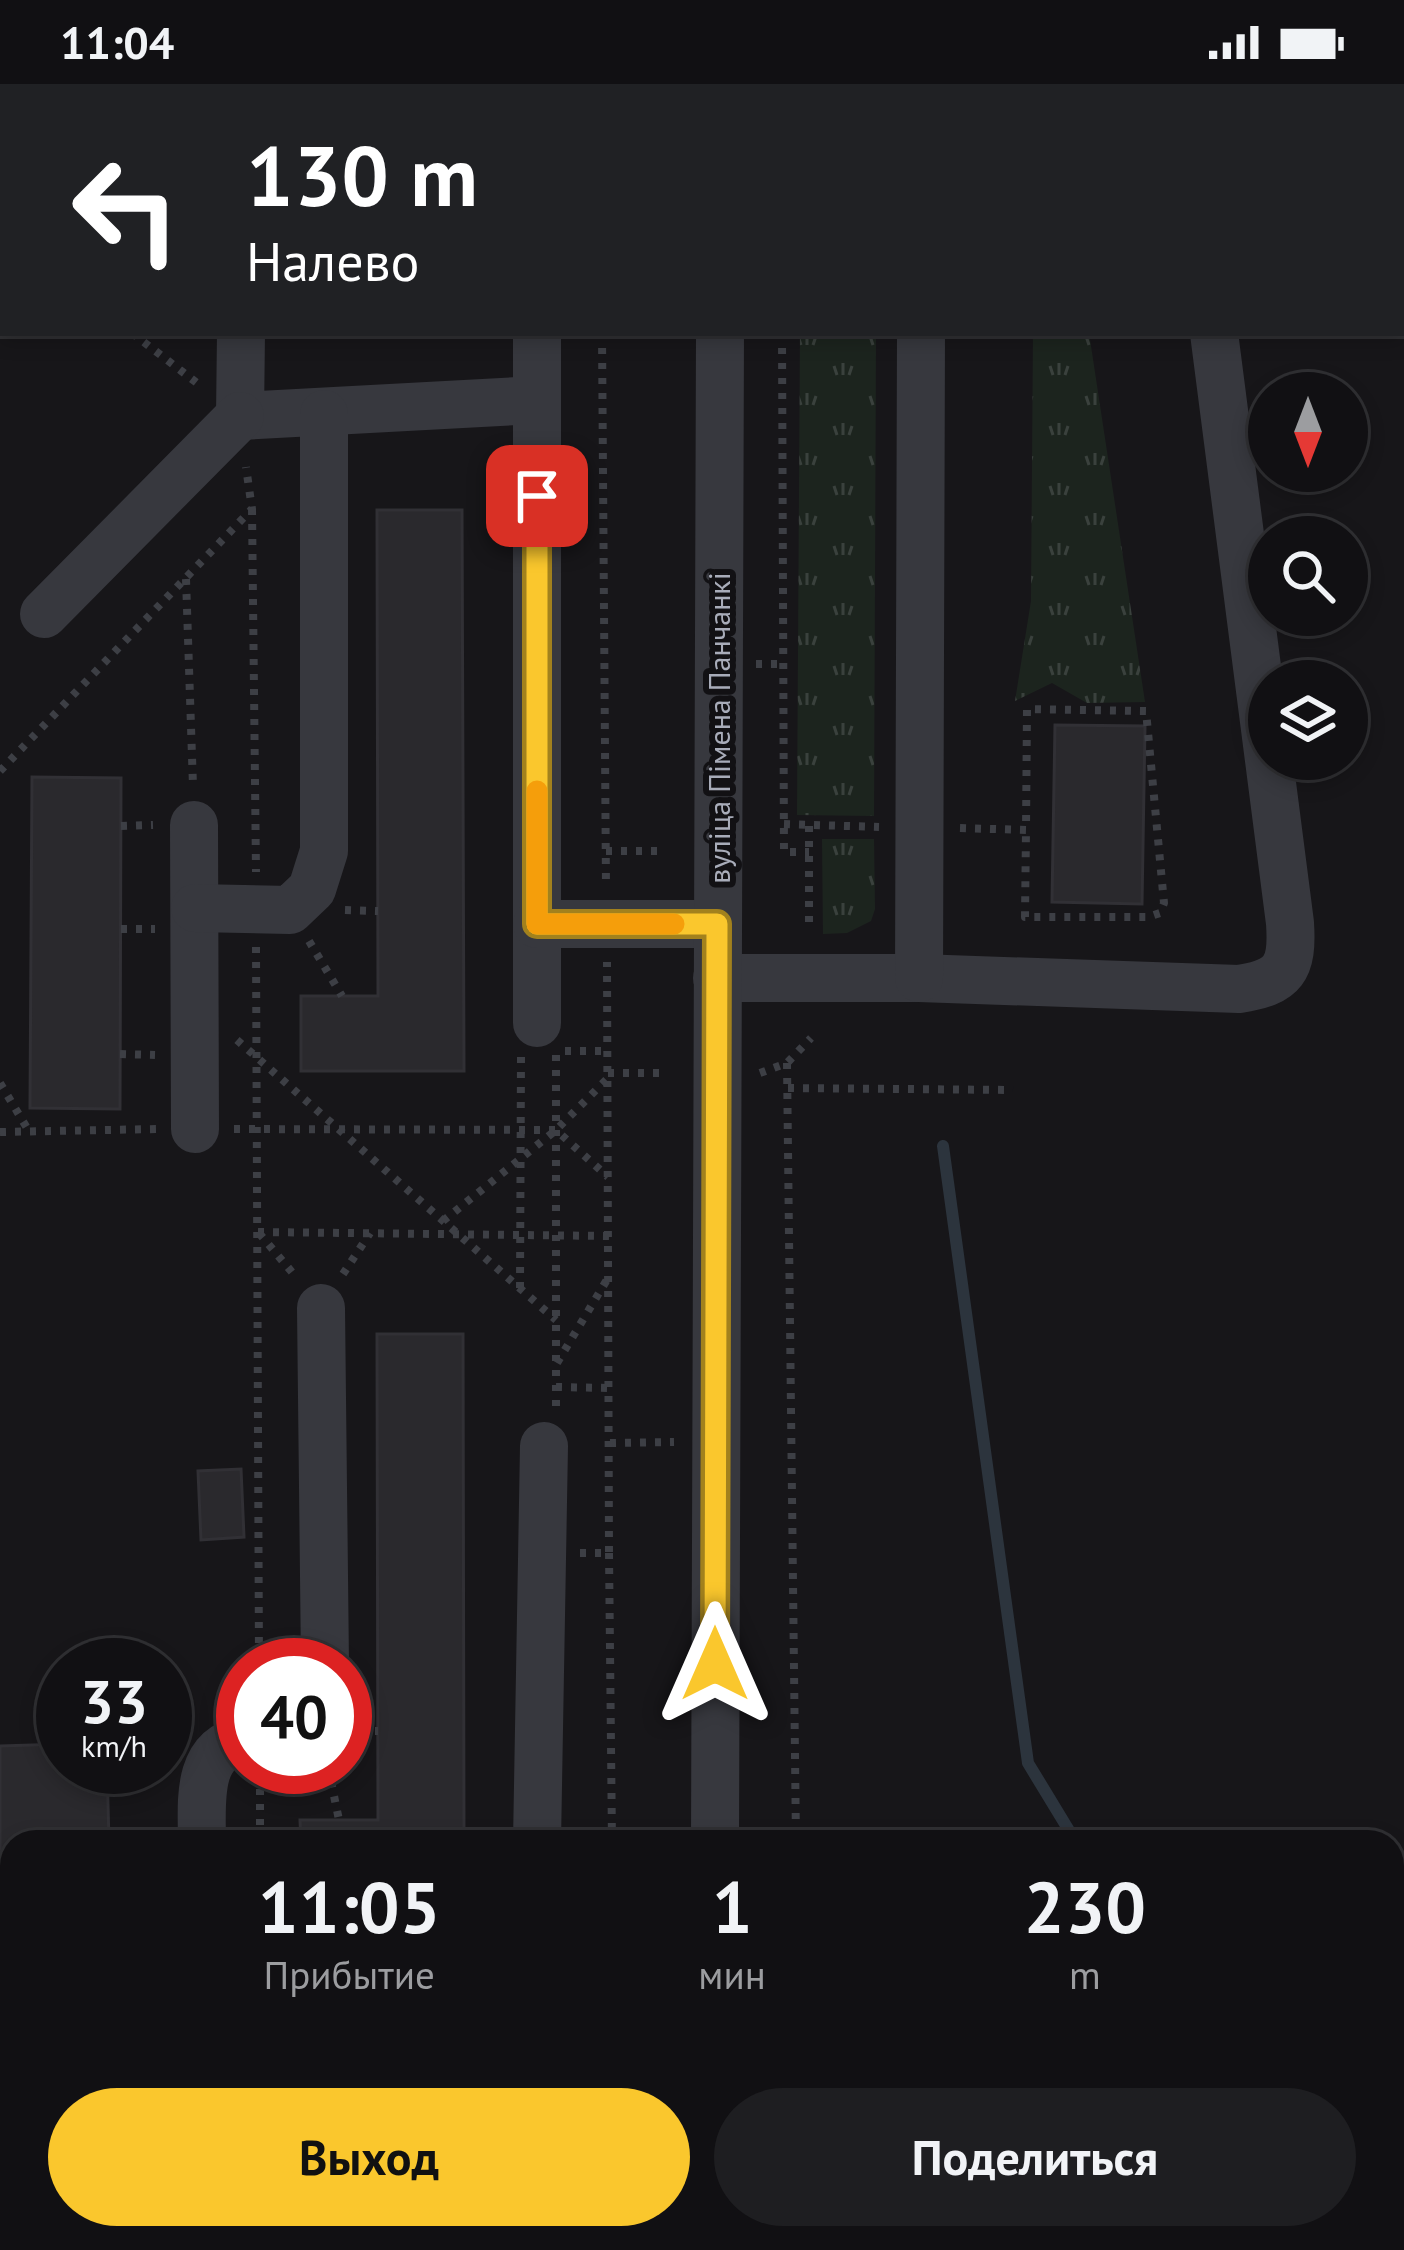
<!DOCTYPE html>
<html lang="ru">
<meta charset="utf-8">
<style>
body{margin:0;font-family:"PT Sans",sans-serif;background:#1e1e21;color:#f1f3f6;height:100vh;display:flex;flex-direction:column;font-size:45px;white-space:nowrap}
*{box-sizing:border-box;margin:0}
p{font-size:39px;color:#9c9da0}
.icon{flex:none;width:66px;height:66px;fill:none;stroke:currentColor;stroke-width:2;stroke-linecap:round;stroke-linejoin:round}
.map{position:relative;flex:1;overflow:hidden}
.details{position:absolute;left:0px;top:1746px;width:1404px;height:420px;display:flex;flex-direction:column;background:#111013;border-radius:36px 36px 0 0;box-shadow:0 6px 18px #0003,0 0 0 3px #303033}
.details>*{flex:none}
.top-card{position:absolute;left:0px;top:0px;width:1404px;height:252px;box-shadow:0 6px 18px #0003,0 0 0 3px #303033;background:#202124;color:#fff;overflow:hidden}
.needle{width:78px;rotate:180deg}
.fabs{position:absolute;left:1248px;top:288px;display:grid;gap:24px}
.fabs a{display:grid;place-items:center;width:120px;height:120px;border-radius:50%;background:#111013;box-shadow:0 6px 18px #0003,0 0 0 3px #303033;font-size:60px}
.speed{position:absolute;left:36px;top:1554px;display:flex;gap:24px;font-size:60px;font-weight:700;text-align:center}
.speed>*{display:grid;place-content:center;width:156px;height:156px;border-radius:50%;background:#111013;box-shadow:0 6px 18px #0003,0 0 0 3px #303033;line-height:1}
.speed small{font-size:30px;font-weight:400}
.speed .limit{border:18px solid #d22;background:#fff;color:#111}
.pin{position:absolute;display:grid;place-items:center;width:102px;height:102px;color:#fff;margin:-51px;border-radius:24px;box-shadow:0 6px 18px #0006}
.me{position:absolute;width:132px;margin:-66px;rotate:0deg;stroke-linejoin:round;filter:drop-shadow(0 0 9px #0008)}
.turn{display:flex;align-items:center;gap:42px;height:252px;padding:0 48px;font-size:54px}
.turn .icon{width:156px;height:156px;stroke-width:2.5}
.turn b{display:block;font-size:84px;line-height:102px}
.eta{display:flex;justify-content:space-evenly;align-items:center;height:204px;text-align:center}
.eta b{font-size:72px;font-weight:600;line-height:84px}
.button{display:flex;gap:24px;margin-top:auto;padding:24px 48px}
.button a{flex:1;height:138px;border-radius:72px;background:#fac72d;color:#111;font-size:48px;font-weight:600;line-height:138px;text-align:center}
.button a+a{background:#1e1e21;color:#f1f3f6}
.status{display:flex;justify-content:space-between;align-items:center;height:84px;padding:0 60px;background:#111013;direction:ltr}
.status svg{height:33px;fill:currentColor}
.map>svg:first-child{display:block}
.grass{fill:url(#grass-tufts)}
.wetland{fill:url(#wetland-marsh)}
.lines{fill:none;stroke-linecap:round;stroke-linejoin:round}
.stream{stroke:#2c343d;stroke-width:12}
.building{fill:#2a292d;stroke:#313035;stroke-width:3}
.path{stroke:#3d3f45;stroke-width:8;stroke-dasharray:6 9;stroke-linecap:butt}
.minor{stroke:#37383e;stroke-width:48}
.route-casing{stroke:#a2811d;stroke-width:30}
.route{stroke:#fac72d;stroke-width:21}
.slow{stroke:#f59e0b;stroke-width:21}
.labels{text-anchor:middle;dominant-baseline:central;stroke-width:12;stroke-linejoin:round;paint-order:stroke}
.street-label{font-size:30px;fill:#a8acb9;stroke:#121114}
</style>
<div class="status"><b>11:04</b><svg viewBox="0 0 49 12"><path d="M0 12V9h3v3zM5 12V6h3v6zM10 12V3h3v9zM15 12V0h3v12zM26 1h20v11H26zM47 4h2v5h-2z"/></svg></div>
<div class="map">
<svg width="1404" height="2166" viewBox="0 0 1404 2166">
<defs>
<pattern id="grass-tufts" width="24" height="20" patternUnits="userSpaceOnUse" patternTransform="scale(3)"><rect width="24" height="20" fill="#1c241e"/><path d="M3 7l-1-3M5 7V3M7 7l1-3M15 17l-1-3M17 17v-4M19 17l1-3" fill="none" stroke="#3a413d"/></pattern>
<pattern id="wetland-marsh" width="20" height="14" patternUnits="userSpaceOnUse" patternTransform="scale(3)"><rect width="20" height="14" fill="#1c241e"/><path d="M1 5h8M5 5V1M11 12h8M15 12V8" fill="none" stroke="#3a413d"/></pattern>
</defs>
<rect width="100%" height="100%" fill="#171619"/>
<g class="grass">
<polygon points="800,249 876,249 874,732 797,731"/>
<polygon points="1033,249 1089,249 1145,618 1087,619 1052,599 1015,617 1031,517"/>
<polygon points="822,755 874,755 875,825 871,837 847,849 823,850"/>
</g>
<polygon class="wetland" points="1078,2154 1286,2154 1289,2166 1076,2166"/>
<g class="lines">
<g class="stream">
<polyline points="943,1062 1028,1679 1076,1758"/>
<polyline points="1308,2154 1311,2166"/>
<polyline points="1054,2166 1056,2154"/>
</g>
</g>
<g class="building">
<polygon points="377,426 462,426 464,987 301,987 301,912 378,912"/>
<polygon points="1055,641 1145,642 1142,820 1052,818"/>
<polygon points="32,693 121,694 120,1025 30,1024"/>
<polygon points="377,1250 463,1250 464,1758 301,1758 300,1736 378,1736"/>
<polygon points="241,1385 244,1453 201,1456 198,1387"/>
<polygon points="63,1660 63,1683 107,1683 109,1758 12,1758 12,1811 0,1812 0,1662"/>
<rect x="0" y="2066" width="12" height="80"/>
<rect x="330" y="2154" width="93" height="12"/>
</g>
<g class="lines">
<g class="path">
<polyline points="318,0 319,3"/>
<polyline points="780,0 780,3"/>
<polyline points="608,3 608,0"/>
<polyline points="0,148 3,150"/>
<polyline points="132,249 197,299"/>
<polyline points="602,249 606,803"/>
<polyline points="782,249 784,768 809,768"/>
<polyline points="252,425 256,788"/>
<polyline points="186,495 193,702"/>
<polyline points="756,580 784,580"/>
<polyline points="0,687 252,425 246,383"/>
<polyline points="784,740 879,743"/>
<polyline points="121,742 153,741"/>
<polyline points="809,742 809,845"/>
<polyline points="960,744 1026,746 1027,625 1146,627 1164,819 1160,829 1148,833 1025,833 1026,746"/>
<polyline points="606,767 666,767"/>
<polyline points="345,826 378,827"/>
<polyline points="121,845 155,845"/>
<polyline points="309,857 342,912"/>
<polyline points="256,863 259,1581"/>
<polyline points="237,956 556,1236"/>
<polyline points="565,967 608,967"/>
<polyline points="120,970 155,971"/>
<polyline points="556,971 556,1322"/>
<polyline points="787,979 796,1758"/>
<polyline points="608,989 668,989"/>
<polyline points="760,989 787,979 811,954"/>
<polyline points="0,999 27,1044"/>
<polyline points="788,1004 1013,1006"/>
<polyline points="234,1045 556,1046 608,1093"/>
<polyline points="0,1048 159,1045"/>
<polyline points="443,1137 556,1046 607,995"/>
<polyline points="258,1148 610,1152"/>
<polyline points="259,1149 296,1193"/>
<polyline points="343,1190 370,1149"/>
<polyline points="520,1204 521,973"/>
<polyline points="557,1279 608,1194"/>
<polyline points="556,1303 611,1304"/>
<polyline points="610,1359 674,1358"/>
<polyline points="580,1469 609,1469 607,878"/>
<polyline points="609,1469 612,1758"/>
<polyline points="345,1647 378,1647"/>
<polyline points="328,1683 339,1736"/>
<polyline points="260,1690 260,1758"/>
<polyline points="0,1992 12,1992"/>
<polyline points="97,2166 97,2154"/>
<polyline points="606,2166 607,2154"/>
<polyline points="790,2166 790,2154"/>
</g>
<g class="minor">
<polyline points="195,0 195,3"/>
<polyline points="537,0 537,3"/>
<polyline points="1182,0 1182,3"/>
<polyline points="720,3 720,0"/>
<polyline points="922,3 922,0"/>
<polyline points="241,249 240,332 537,316"/>
<polyline points="537,249 537,939"/>
<polyline points="44,530 240,332"/>
<polyline points="194,741 195,1045"/>
<polyline points="195,824 290,826 312,805 324,767 324,330"/>
<polyline points="537,840 717,840"/>
<path d="M717 894H919L1239 905C1284 898 1293 885 1290 839L1214 249"/>
<polyline points="919,894 921,249"/>
<polyline points="321,1224 325,1581"/>
<path d="M202 1758C202 1720 195 1665 243 1656"/>
<polyline points="537,1758 544,1362"/>
<polyline points="715,1758 720,249"/>
<polyline points="0,1870 12,1870"/>
<polyline points="535,2154 535,2166"/>
<polyline points="193,2166 193,2154"/>
<polyline points="708,2166 709,2154"/>
</g>
</g>
<g class="lines">
<defs>
<polyline id="route" points="537,412 537,840 717,840 715,1580"/>
</defs>
<use href="#route" class="route-casing"/>
<use href="#route" class="route"/>
<polyline class="slow" points="537,707 537,840 674,840"/>
</g>
<g class="labels">
<g class="street-label">
<text transform="translate(718 644) rotate(-90)">вуліца Пімена Панчанкі</text>
</g>
</g>
</svg>
<div class="fabs">
<a><svg class="needle" viewBox="-14 -14 28 28"><path d="M0-13l5 13h-10z" fill="#e53935"/><path d="M0 13l5-13h-10z" fill="#9c9da0"/></svg></a>
<a><svg class="icon" aria-label="search" viewBox="0 0 24 24"><circle cx="10" cy="10" r="6"/><path d="M15 15l6 6"/></svg></a>
<a><svg class="icon" aria-label="layers" viewBox="0 0 24 24"><path d="M12 4l9 5-9 5-9-5zM3 14l9 5 9-5"/></svg></a>
</div>
<div class="speed"><div>33<small>km/h</small></div><div class="limit">40</div></div>
<div class="pin" style="left:537px;top:412px;background:#d93025"><svg class="icon" aria-label="arrive" viewBox="0 0 24 24"><path d="M6 21V4h12l-3 4 3 4H6"/></svg></div>
<svg class="me" style="left:715px;top:1580px" viewBox="-20 -20 40 40"><path d="M0-17L14 15 0 8-14 15z" fill="#fac72d" stroke="#fff" stroke-width="4"/></svg>
<div class="top-card">
<div class="turn"><svg class="icon" aria-label="left" viewBox="0 0 24 24"><path d="M17 20v-9H6M10 6l-5 5 5 5"/></svg><div><b>130 m</b>Налево</div></div>
</div>
<section class="details">
<div class="eta">
<div><b>11:05</b><p>Прибытие</p></div>
<div><b>1</b><p>мин</p></div>
<div><b>230</b><p>m</p></div>
</div>
<div class="button"><a>Выход</a><a>Поделиться</a></div>
</section>
</div>
